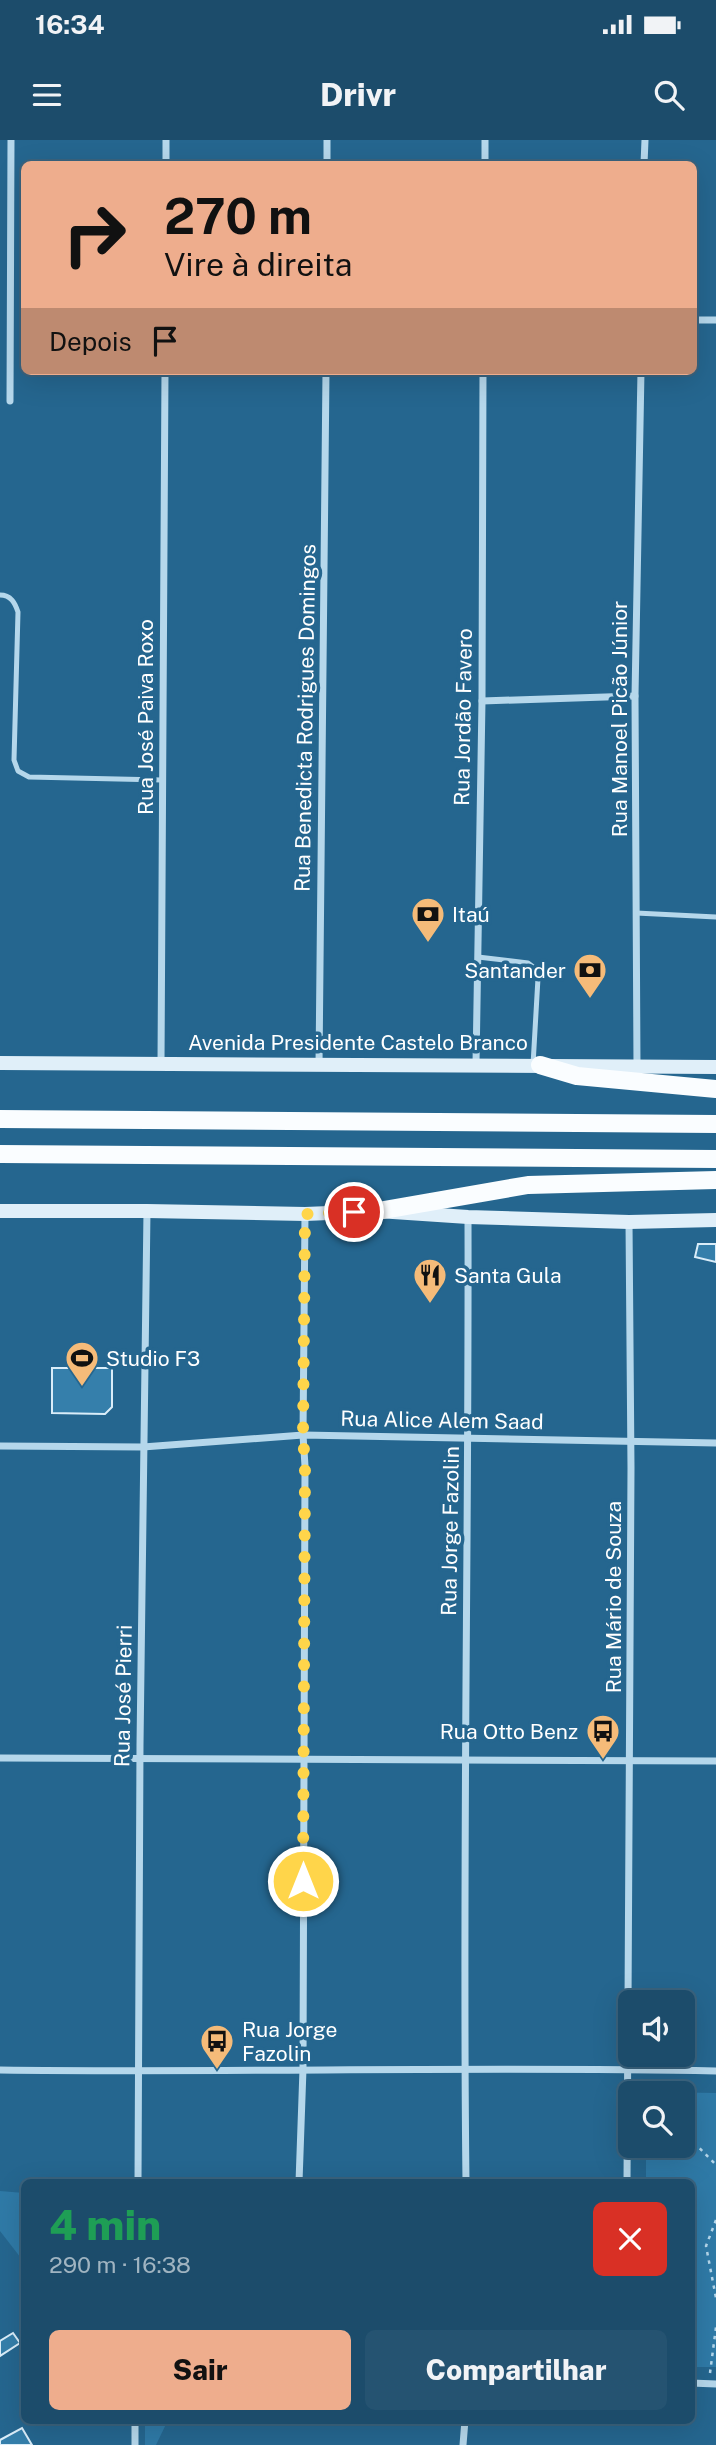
<!DOCTYPE html>
<html lang="pt">
<meta charset="utf-8">
<style>
body{margin:0;font-family:"Public Sans",sans-serif;background:#255371;color:#f1f3f6;height:100vh;display:flex;flex-direction:column;font-size:26px;white-space:nowrap}
*{box-sizing:border-box;margin:0}
p{font-size:23px;color:#a0b4c1}
.icon{flex:none;width:38px;height:38px;fill:none;stroke:currentColor;stroke-width:2;stroke-linecap:round;stroke-linejoin:round}
.map{position:relative;flex:1;overflow:hidden}
.sheet{position:absolute;left:21px;top:2039px;width:674px;height:245px;display:flex;flex-direction:column;background:#1c4c6b;border-radius:10px;box-shadow:0 7px 28px #0002,0 0 0 2px #3a637e}
.sheet>*{flex:none}
.top-card{position:absolute;left:21px;top:21px;width:676px;height:214px;border-radius:10px;box-shadow:0 7px 28px #0002,0 0 0 2px #3a637e;background:#eead8d;color:#111;overflow:hidden}
.fabs{position:absolute;left:618px;top:1850px;display:grid;gap:14px}
.fabs a{display:grid;place-items:center;width:77px;height:77px;border-radius:10px;background:#1c4c6b;box-shadow:0 7px 28px #0002,0 0 0 2px #3a637e;font-size:35px}
.pin{position:absolute;display:grid;place-items:center;width:60px;height:60px;color:#fff;margin:-30px;border:4px solid #fff;border-radius:50%;box-shadow:0 2px 7px #0007}
.me{position:absolute;width:77px;margin:-38px;rotate:0deg;stroke-linejoin:round;filter:drop-shadow(0 0 5px #0008)}
.turn{display:flex;align-items:center;gap:24px;height:147px;padding:0 28px;font-size:32px}
.turn .icon{width:91px;height:91px;stroke-width:2.5}
.turn b{display:block;font-size:49px;line-height:60px}
.then{display:flex;align-items:center;height:66px;padding:0 28px;background:#0003;gap:14px;font-size:26px}
.round{display:grid;place-items:center;flex:none;width:74px;height:74px;border-radius:10px;background:#255371}
.summary{display:flex;align-items:center;justify-content:space-between;height:119px;padding:0 28px}
h1{font-size:42px;font-weight:800;line-height:52px;color:#1e9e55}
.action{display:flex;gap:14px;margin-top:auto;padding:14px 28px}
.action a{flex:1;height:80px;border-radius:10px;background:#eead8d;color:#111;font-size:28px;font-weight:800;line-height:80px;text-align:center}
.action a+a{background:#255371;color:#f1f3f6}
.status{display:flex;justify-content:space-between;align-items:center;height:49px;padding:0 35px;background:#1c4c6b;direction:ltr}
.status svg{height:19px;fill:currentColor}
header{display:flex;justify-content:space-between;align-items:center;height:91px;padding:0 28px;background:#1c4c6b;font-size:32px;font-weight:800}
.map>svg:first-child{display:block}
.green{fill:#2f7aa7}
.building{fill:#357fab;stroke:#daedf9;stroke-width:2}
.lines{fill:none;stroke-linecap:round;stroke-linejoin:round}
.path{stroke:#b5d7eb;stroke-width:2.5;stroke-dasharray:3.5 5;stroke-linecap:butt}
.lane{stroke:#b5d7eb;stroke-width:5}
.street{stroke:#b5d7eb;stroke-width:7}
.secondary{stroke:#e0eff9;stroke-width:14}
.primary{stroke:#fafdff;stroke-width:18}
.route{stroke:#ffd54a;stroke-width:12;stroke-dasharray:0 21.6}
.labels{text-anchor:middle;dominant-baseline:central;stroke-width:7;stroke-linejoin:round;paint-order:stroke}
.street-label{font-size:21px;fill:#fff;stroke:#25668f}
.poi-label{font-size:21px;fill:#fff;stroke:#25668f;text-anchor:start}
</style>
<div class="status"><b>16:34</b><svg viewBox="0 0 49 12"><path d="M0 12V9h3v3zM5 12V6h3v6zM10 12V3h3v9zM15 12V0h3v12zM26 1h20v11H26zM47 4h2v5h-2z"/></svg></div>
<header><svg class="icon" aria-label="menu" viewBox="0 0 24 24"><path d="M4 6h16M4 12h16M4 18h16"/></svg>Drivr<svg class="icon" aria-label="search" viewBox="0 0 24 24"><circle cx="10" cy="10" r="6"/><path d="M15 15l6 6"/></svg></header>
<div class="map">
<svg width="716" height="2305" viewBox="0 0 716 2305">
<rect width="100%" height="100%" fill="#25668f"/>
<g class="green">
<polygon points="657,1952 716,1953 716,2227 691,2227 691,2042 646,2042 646,2006 682,2006 682,1953 655,1953"/>
<polygon points="0,2051 24,2053 24,2122 0,2091"/>
<polygon points="145,2280 168,2280 156,2305 145,2305"/>
</g>
<g class="building">
<polygon points="698,1104 716,1104 716,1122 695,1117"/>
<polygon points="52,1228 112,1228 112,1267 105,1274 52,1273"/>
<polygon points="13,2193 20,2203 0,2216 0,2201"/>
<polygon points="22,2288 32,2305 0,2305 0,2300"/>
</g>
<g class="lines">
<g class="path">
<polyline points="682,1953 682,1942"/>
<polyline points="682,1990 716,2025"/>
<polyline points="716,2080 706,2106 716,2158"/>
<polyline points="710,2233 716,2187"/>
</g>
<g class="lane">
<path d="M0 455C11 455 15 463 18 472L14 620 18 631 29 637 162 640"/>
<polyline points="636,773 716,777"/>
<polyline points="478,817 528,823 536,829 538,838 533,925"/>
</g>
<g class="street">
<polyline points="166,24 166,0"/>
<polyline points="327,24 327,0"/>
<polyline points="485,24 485,0"/>
<polyline points="644,24 645,0"/>
<polyline points="693,180 716,180"/>
<polyline points="10,261 11,0"/>
<polyline points="482,561 635,556"/>
<polyline points="161,923 165,231"/>
<polyline points="476,924 482,561 483,231"/>
<polyline points="319,925 326,231"/>
<polyline points="637,926 635,556 641,231"/>
<polyline points="0,1306 143,1307 303,1295 716,1303"/>
<polyline points="0,1618 716,1621"/>
<path d="M0 1930C239 1933 477 1926 716 1931"/>
<polyline points="138,2042 140,1605 147,1071"/>
<polyline points="299,2042 303,1929 305,1326 303,1295 305,1074"/>
<path d="M466 2042C462 1720 469 1399 468 1077"/>
<polyline points="627,2042 631,1328 629,1082"/>
<polyline points="691,2243 716,2244"/>
<polyline points="135,2305 135,2280"/>
<polyline points="463,2305 465,2280"/>
</g>
<g class="secondary">
<polyline points="0,923 716,927"/>
<polyline points="0,1071 147,1071 305,1074 378,1071 468,1077 629,1082 716,1080"/>
</g>
<g class="primary">
<polyline points="540,925 577,936 716,949"/>
<polyline points="0,979 716,984"/>
<polyline points="0,1014 716,1019"/>
<polyline points="378,1071 528,1045 716,1040"/>
</g>
</g>
<g class="lines">
<polyline class="route" points="303,1741 305,1326 303,1295 305,1074 354,1072"/>
</g>
<defs>
<symbol id="bank-pin" viewBox="-11 -11 22 30"><path d="M0 17L-7.5 6A9.5 9.5 0 1 1 7.5 6Z" fill="#f5bb79" stroke="#25668f"/><path d="M-6-4H6V4H-6ZM0-2.3a2.3 2.3 0 1 0 0 4.6a2.3 2.3 0 1 0 0-4.6Z" fill="#111"/></symbol>
<symbol id="restaurant-pin" viewBox="-11 -11 22 30"><path d="M0 17L-7.5 6A9.5 9.5 0 1 1 7.5 6Z" fill="#f5bb79" stroke="#25668f"/><path d="M-5-6h1v4h1v-4h1v4h1v-4h1v5L-1.5 .5V6h-2V.5L-5-1ZM5-6V6H3V1.5H1.5Q1.5-4 5-6Z" fill="#111"/></symbol>
<symbol id="stadium-pin" viewBox="-11 -11 22 30"><path d="M0 17L-7.5 6A9.5 9.5 0 1 1 7.5 6Z" fill="#f5bb79" stroke="#25668f"/><path d="M0-5a6.5 5 0 1 0 0 10a6.5 5 0 1 0 0-10ZM-3.5-1.8h7v3.6h-7Z" fill="#111"/></symbol>
<symbol id="bus-pin" viewBox="-11 -11 22 30"><path d="M0 17L-7.5 6A9.5 9.5 0 1 1 7.5 6Z" fill="#f5bb79" stroke="#25668f"/><path d="M-5-6H5V4H4V6H2V4H-2V6H-4V4H-5ZM-3.5-4V0h7V-4ZM-3.5 1.2v1.5H-2V1.2ZM2 1.2v1.5H3.5V1.2Z" fill="#111"/></symbol>
</defs>
<g fill-rule="evenodd">
<use href="#bank-pin" x="409" y="755" width="38" height="52"/>
<use href="#bank-pin" x="571" y="811" width="38" height="52"/>
<use href="#restaurant-pin" x="411" y="1116" width="38" height="52"/>
<use href="#stadium-pin" x="63" y="1199" width="38" height="52"/>
<use href="#bus-pin" x="584" y="1572" width="38" height="52"/>
<use href="#bus-pin" x="198" y="1882" width="38" height="52"/>
</g>
<g class="labels">
<g class="street-label">
<text transform="translate(145 577) rotate(-90)">Rua José Paiva Roxo</text>
<text transform="translate(463 577) rotate(-89)">Rua Jordão Favero</text>
<text transform="translate(305 578) rotate(-89)">Rua Benedicta Rodrigues Domingos</text>
<text transform="translate(619 579) rotate(-90)">Rua Manoel Picão Júnior</text>
<text x="358" y="902">Avenida Presidente Castelo Branco</text>
<text transform="translate(442 1280) rotate(1)">Rua Alice Alem Saad</text>
<text transform="translate(450 1391) rotate(-89)">Rua Jorge Fazolin</text>
<text transform="translate(613 1457) rotate(-90)">Rua Mário de Souza</text>
<text transform="translate(123 1556) rotate(-89)">Rua José Pierri</text>
</g>
<g class="poi-label">
<text x="452" y="774">Itaú</text>
<text x="566" y="830" text-anchor="end">Santander</text>
<text x="454" y="1135">Santa Gula</text>
<text x="106" y="1218">Studio F3</text>
<text x="578" y="1591" text-anchor="end">Rua Otto Benz</text>
<text x="242" y="1889">Rua Jorge<tspan x="242" dy="24">Fazolin</tspan></text>
</g>
</g>
</svg>
<div class="fabs">
<a><svg class="icon" aria-label="sound" viewBox="0 0 24 24"><path d="M4 9h4l5-4v14l-5-4H4zM17 9q2 3 0 6"/></svg></a>
<a><svg class="icon" aria-label="search" viewBox="0 0 24 24"><circle cx="10" cy="10" r="6"/><path d="M15 15l6 6"/></svg></a>
</div>
<div class="pin" style="left:354px;top:1072px;background:#d93025"><svg class="icon" aria-label="arrive" viewBox="0 0 24 24"><path d="M6 21V4h12l-3 4 3 4H6"/></svg></div>
<svg class="me" style="left:303px;top:1741px" viewBox="-20 -20 40 40"><circle r="17" fill="#ffd54a" stroke="#fff" stroke-width="3"/><path d="M0-11L8 9 0 5-8 9z" fill="#fff"/></svg>
<div class="top-card">
<div class="turn"><svg class="icon" aria-label="right" viewBox="0 0 24 24"><path d="M7 20v-9h11M14 6l5 5-5 5"/></svg><div><b>270 m</b>Vire à direita</div></div>
<div class="then">Depois<svg class="icon" aria-label="arrive" viewBox="0 0 24 24"><path d="M6 21V4h12l-3 4 3 4H6"/></svg></div>
</div>
<section class="sheet">
<div class="summary"><div><h1>4 min</h1><p>290 m · 16:38</p></div><a class="round" style="background:#d93025;color:#fff"><svg class="icon" aria-label="close" viewBox="0 0 24 24"><path d="M6 6l12 12M18 6L6 18"/></svg></a></div>
<div class="action"><a>Sair</a><a>Compartilhar</a></div>
</section>
</div>
